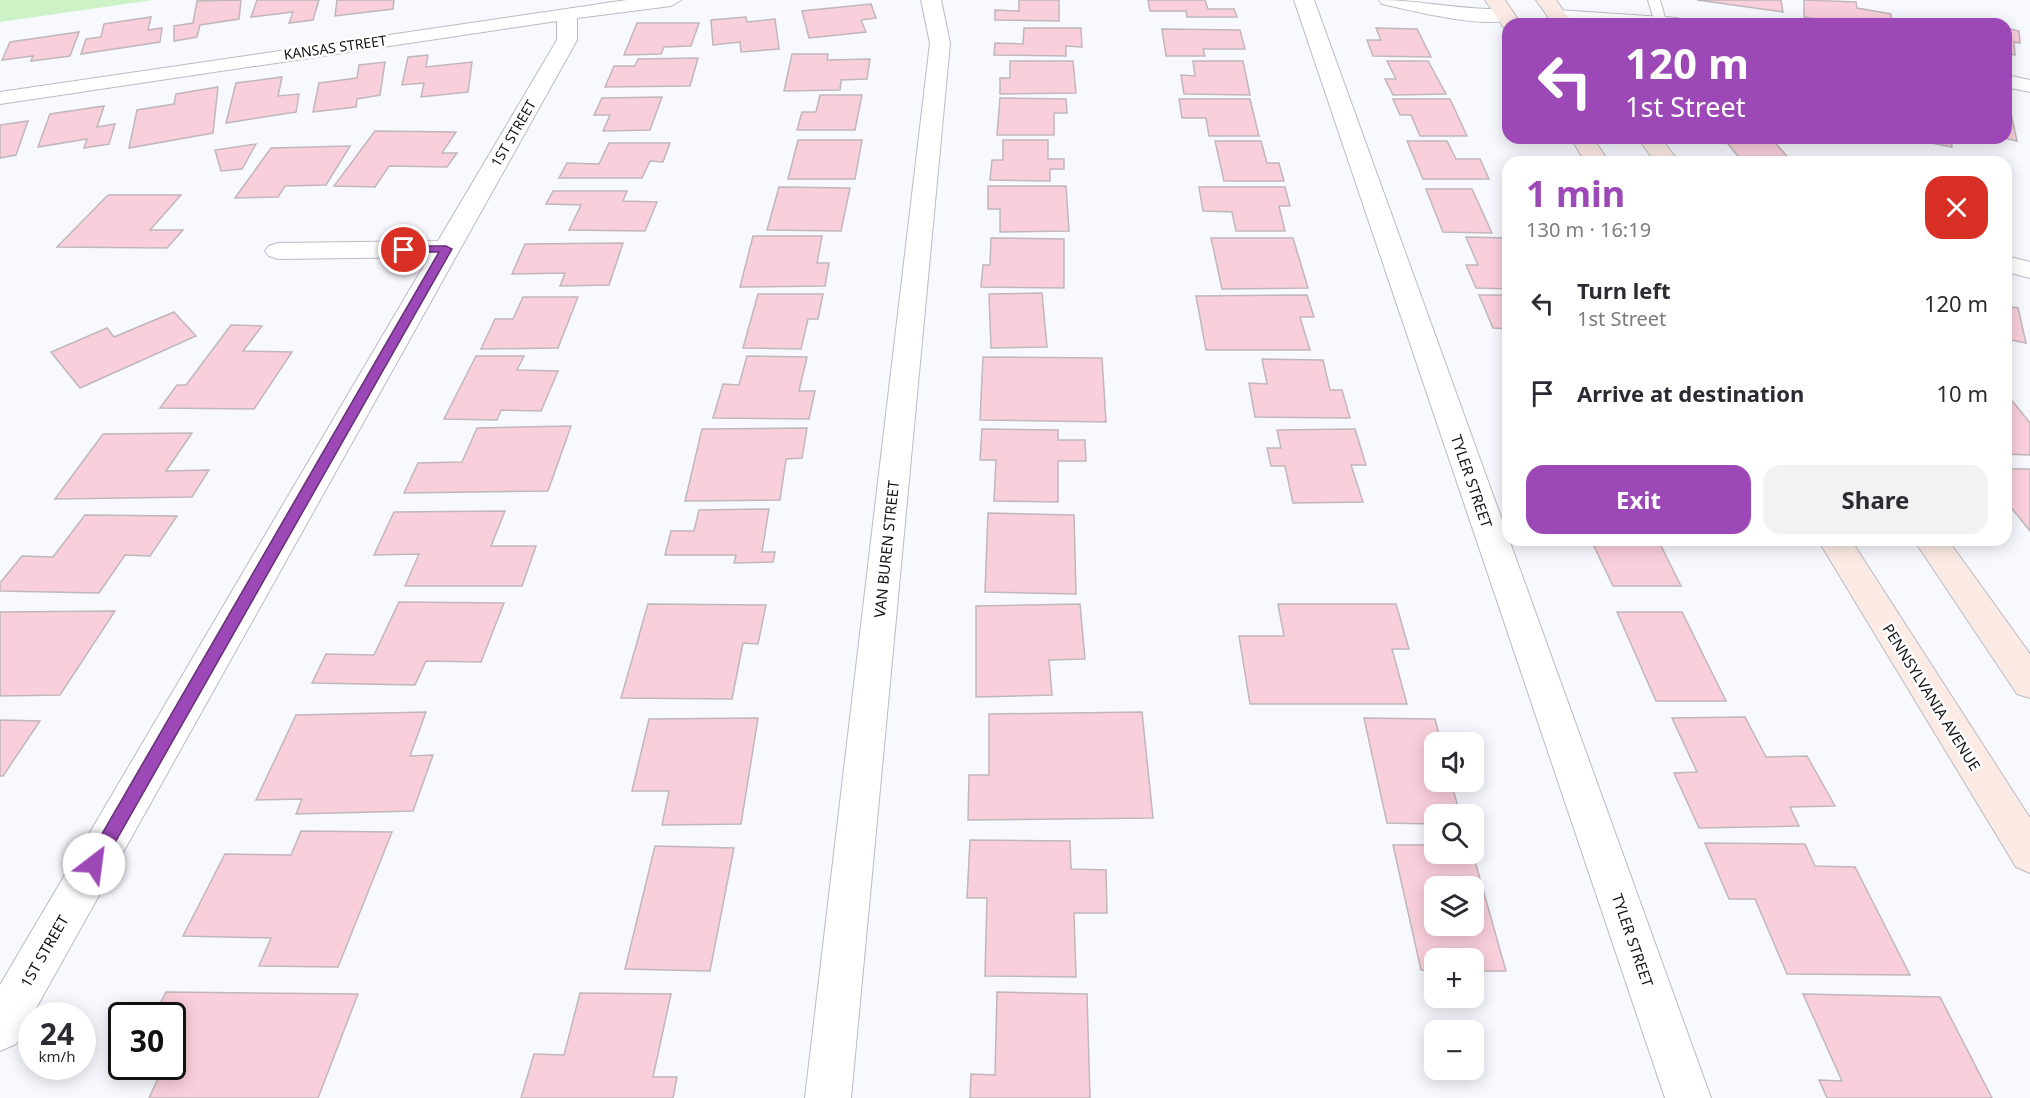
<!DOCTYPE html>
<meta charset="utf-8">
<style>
body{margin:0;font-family:"Noto Sans",sans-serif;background:#f2f2f3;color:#2b2b33;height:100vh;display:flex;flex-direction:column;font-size:22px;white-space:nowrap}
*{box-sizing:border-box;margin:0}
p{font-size:20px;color:#7c7c81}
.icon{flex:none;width:33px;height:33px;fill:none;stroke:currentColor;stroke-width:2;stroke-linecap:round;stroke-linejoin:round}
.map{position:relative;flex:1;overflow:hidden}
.sheet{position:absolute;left:1502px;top:156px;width:510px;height:390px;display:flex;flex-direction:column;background:#fff;border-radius:18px;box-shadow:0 3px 15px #0003}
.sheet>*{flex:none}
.banner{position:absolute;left:1502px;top:18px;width:510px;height:126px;border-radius:18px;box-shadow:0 3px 15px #0003;background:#9c48b6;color:#fff;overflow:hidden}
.buttons{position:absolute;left:1424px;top:732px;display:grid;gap:12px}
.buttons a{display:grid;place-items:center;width:60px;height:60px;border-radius:12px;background:#fff;box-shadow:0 3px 15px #0003;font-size:30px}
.speed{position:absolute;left:18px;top:1002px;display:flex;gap:12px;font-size:30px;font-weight:700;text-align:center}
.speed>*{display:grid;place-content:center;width:78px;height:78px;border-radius:50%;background:#fff;box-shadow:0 3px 15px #0003;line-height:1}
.speed small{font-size:15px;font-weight:400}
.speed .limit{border:3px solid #111;border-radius:9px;background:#fff;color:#111}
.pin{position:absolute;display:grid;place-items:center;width:51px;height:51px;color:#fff;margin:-26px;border:3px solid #fff;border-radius:50%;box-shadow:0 2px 6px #0007}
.me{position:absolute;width:66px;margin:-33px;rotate:30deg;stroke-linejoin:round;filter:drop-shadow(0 0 4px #0008)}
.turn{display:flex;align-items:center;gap:21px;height:126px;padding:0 24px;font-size:27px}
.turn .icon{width:78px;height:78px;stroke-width:2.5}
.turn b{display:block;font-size:42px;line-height:51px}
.round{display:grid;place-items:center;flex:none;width:63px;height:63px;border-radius:18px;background:#f2f2f3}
.head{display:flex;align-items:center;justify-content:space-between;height:102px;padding:0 24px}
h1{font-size:36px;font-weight:700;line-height:45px;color:#9c48b6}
.cta{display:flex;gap:12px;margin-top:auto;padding:12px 24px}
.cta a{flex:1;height:69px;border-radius:18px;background:#9c48b6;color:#fff;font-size:24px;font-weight:700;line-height:69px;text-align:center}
.cta a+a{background:#f2f2f3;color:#2b2b33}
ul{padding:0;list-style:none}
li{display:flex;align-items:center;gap:18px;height:90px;padding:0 24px}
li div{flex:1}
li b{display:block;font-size:22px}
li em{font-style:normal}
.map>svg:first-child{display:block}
.green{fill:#ccf2c6}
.building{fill:#facfdc;stroke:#c0b7ba;stroke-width:1.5;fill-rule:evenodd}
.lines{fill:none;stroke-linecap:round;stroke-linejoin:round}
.service-casing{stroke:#bbbbc3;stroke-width:2}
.minor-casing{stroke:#bbbbc3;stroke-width:2}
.secondary-casing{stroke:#bbbbc3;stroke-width:2}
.service{fill:#fff;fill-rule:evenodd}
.minor{fill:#fff;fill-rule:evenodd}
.secondary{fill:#fceae5;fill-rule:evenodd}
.route{fill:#9c48b6;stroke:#652f76;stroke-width:1.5}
.labels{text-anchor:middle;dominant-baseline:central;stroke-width:5;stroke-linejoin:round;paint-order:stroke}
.far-street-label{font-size:14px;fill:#131316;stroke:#fff}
.street-label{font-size:15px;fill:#131316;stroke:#fff}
</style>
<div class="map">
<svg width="2030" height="1098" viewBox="0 0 2030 1098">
<rect width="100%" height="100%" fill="#f8f8ff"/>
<polygon class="green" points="0,0 153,0 0,22"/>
<g class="building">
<polygon points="241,0 239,19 200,25 197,37 174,41 174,26 193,23 197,1"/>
<polygon points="257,0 319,0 313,20 289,23 293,12 251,17"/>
<polygon points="337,0 394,0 393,9 335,16"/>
<polygon points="1019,0 1059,0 1059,21 995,20 995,10 1019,11"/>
<polygon points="1148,0 1205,0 1208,9 1234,9 1237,17 1187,17 1186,11 1150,11"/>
<polygon points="1697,0 1781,0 1783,12"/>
<polygon points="1804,0 1856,2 1857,8 1891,14 1892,24 1846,24 1804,17"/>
<polygon points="871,4 876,18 861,20 866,32 809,38 802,11"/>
<polygon points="151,17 148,30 162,28 160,42 81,54 86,39 101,37 104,24"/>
<polygon points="746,17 747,22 775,19 779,49 741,52 740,42 713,45 711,20"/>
<polygon points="637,23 699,23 691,46 664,47 661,54 624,55"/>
<polygon points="1024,28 1081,28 1082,47 1066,46 1066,56 994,55 995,43 1023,44"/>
<polygon points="1376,28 1417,29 1431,57 1373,56 1367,40 1381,40"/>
<polygon points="2006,28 2019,31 2020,43 2014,42 2015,55 2006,53"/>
<polygon points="1162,29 1240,30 1245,49 1203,49 1205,56 1166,56"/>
<polygon points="79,32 70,56 31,61 33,56 2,60 10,42"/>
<polygon points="792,54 828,54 827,60 870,59 867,79 841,80 840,90 784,91"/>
<polygon points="428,55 426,67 472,62 468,92 421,97 424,83 402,85 408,57"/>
<polygon points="698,58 690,86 605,87 614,66 635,66 638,59"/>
<polygon points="1010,61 1073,61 1076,93 1000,94 1000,78 1010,78"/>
<polygon points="1193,61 1243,61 1250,95 1184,94 1181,75 1195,76"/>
<polygon points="1387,61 1428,61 1446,94 1393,95 1385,79 1396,79"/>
<polygon points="385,62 380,95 357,99 356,107 313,112 319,83 357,78 359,65"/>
<polygon points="282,77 278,96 299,94 296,112 226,123 236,83"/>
<polygon points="218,87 213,133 129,148 137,110 174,104 176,94"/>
<polygon points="820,95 862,95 855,130 797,130 802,112 816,112"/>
<polygon points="662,97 650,130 603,131 610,115 594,115 602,98"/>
<polygon points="1000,98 1066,99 1067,113 1054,113 1054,135 997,135"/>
<polygon points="1179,99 1250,99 1259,136 1209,136 1206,118 1182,118"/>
<polygon points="1393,99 1450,99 1467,136 1420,136 1411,115 1400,115"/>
<polygon points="104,106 97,127 115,124 109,144 84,148 87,139 38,147 50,114"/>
<polygon points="2006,108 2010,109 2017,141 2003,138"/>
<polygon points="28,121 16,155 0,158 0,125"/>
<polygon points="375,131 456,132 442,153 457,153 447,167 389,166 375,187 334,186"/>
<polygon points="1723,138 1771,138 1792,162 1743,162"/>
<polygon points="1906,138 1951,138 1952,147"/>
<polygon points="798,140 862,140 855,179 788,179"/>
<polygon points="1003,140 1048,140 1048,159 1064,159 1064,169 1050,169 1050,181 990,180 992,160 1003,160"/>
<polygon points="1215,141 1261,141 1267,163 1279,163 1284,181 1224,181"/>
<polygon points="1407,141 1447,141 1456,159 1480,159 1489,179 1423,179"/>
<polygon points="609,143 670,143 663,162 650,161 642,178 559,178 567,163 599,164"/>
<polygon points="256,144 242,169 221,171 215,150"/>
<polygon points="350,146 326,185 285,186 278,197 235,198 271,148"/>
<polygon points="988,186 1066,186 1069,231 1000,232 1000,209 988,209"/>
<polygon points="779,187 850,188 841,231 767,230"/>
<polygon points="1199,187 1285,187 1290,206 1279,206 1285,231 1236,231 1232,212 1203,211"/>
<polygon points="1426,189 1472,189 1492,233 1443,232"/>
<polygon points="553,191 627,191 623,201 657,202 645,231 569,230 581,205 546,204"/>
<polygon points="108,195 181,195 150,230 183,230 167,248 57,247"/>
<polygon points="753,236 822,236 817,263 829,263 825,286 740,287"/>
<polygon points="1466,237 1508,238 1508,289 1476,288 1466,265 1478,265"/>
<polygon points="991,238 1064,239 1064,288 981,287 983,265 990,265"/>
<polygon points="1211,238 1293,238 1308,288 1222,289"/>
<polygon points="623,243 609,285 560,286 565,273 512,274 525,244"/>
<polygon points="1042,293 1047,347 991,348 989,294"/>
<polygon points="758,294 823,294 818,319 808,319 801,349 743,348"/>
<polygon points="1307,295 1314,317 1300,317 1310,350 1206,350 1196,296"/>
<polygon points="1479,295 1508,295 1508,329 1493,328"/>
<polygon points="523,297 578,297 558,348 481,349 495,319 513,319"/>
<polygon points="2006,306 2018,308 2026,343 2006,339"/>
<polygon points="174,312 196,336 80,388 51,352 107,328 114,337"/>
<polygon points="231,325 262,326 243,351 292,352 254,409 160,408 177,385 186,385"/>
<polygon points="476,356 524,356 517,370 558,371 541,411 501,410 497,420 444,419"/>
<polygon points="747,356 807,357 799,391 815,391 809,419 713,418 723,384 739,385"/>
<polygon points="983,357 1102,358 1106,422 980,420"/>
<polygon points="1262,359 1323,360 1330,390 1342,390 1350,418 1255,417 1249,383 1267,384"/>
<polygon points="2006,393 2030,423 2030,455 2006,454"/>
<polygon points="571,426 548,491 404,493 418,463 462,462 477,428"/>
<polygon points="807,428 802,458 786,459 780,500 685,501 702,429"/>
<polygon points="982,429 1058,430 1058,440 1085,440 1086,461 1058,461 1058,502 994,501 996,460 980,460"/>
<polygon points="1355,429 1366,465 1351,465 1363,502 1293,503 1285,466 1271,466 1267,448 1281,448 1277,430"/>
<polygon points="192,433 166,471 209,470 192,497 55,499 103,434"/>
<polygon points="2006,469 2030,469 2030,531 2006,501"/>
<polygon points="769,509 762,552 775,552 773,562 734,563 736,555 665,555 671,531 694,531 699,510"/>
<polygon points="505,511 491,546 536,546 522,586 405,586 419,554 374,555 394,512"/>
<polygon points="988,513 1074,515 1076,594 985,592"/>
<polygon points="85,515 177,516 150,556 125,555 99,593 0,591 0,583 22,556 53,557"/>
<polygon points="1591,540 1658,540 1681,586 1613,586"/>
<polygon points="399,602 504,603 481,662 426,661 415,685 312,683 326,654 374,655"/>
<polygon points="648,604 766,605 758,644 743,643 732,699 621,698"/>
<polygon points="1080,604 1085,659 1049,660 1052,695 976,697 976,606"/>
<polygon points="1278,604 1396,604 1409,649 1392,649 1407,704 1250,704 1239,636 1284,636"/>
<polygon points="115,611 60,695 0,696 0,612"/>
<polygon points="1617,612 1682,612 1726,701 1656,701"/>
<polygon points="426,712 410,756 433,755 413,811 296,814 302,799 256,800 296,715"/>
<polygon points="1142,712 1153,818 968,820 969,775 989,775 989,714"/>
<polygon points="1745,717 1766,757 1807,756 1835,806 1790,807 1799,826 1699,828 1674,773 1697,772 1672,718"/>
<polygon points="758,718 741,824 662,825 669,791 632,791 649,719"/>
<polygon points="1364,718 1435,719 1441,742 1434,742 1434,782 1451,782 1460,814 1434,814 1434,824 1387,823"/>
<polygon points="0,720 40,721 3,776 0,776"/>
<polygon points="301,831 392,832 338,967 259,966 271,938 183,936 225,854 291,855"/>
<polygon points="970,840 1070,841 1071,869 1106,870 1107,913 1074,913 1076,977 985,976 987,898 967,898"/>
<polygon points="1705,843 1805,844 1815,866 1855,867 1910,975 1787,974 1755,899 1729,899"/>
<path d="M1393 845H1434V854H1473L1506 971H1473V958H1434V971L1421 970ZM1434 886H1473V926H1434Z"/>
<polygon points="655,846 734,848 710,971 625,969"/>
<polygon points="166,992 358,994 318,1098 149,1098 164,1066 172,1066 172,1016 154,1016"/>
<polygon points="997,992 1087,994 1090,1098 970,1098 971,1074 995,1075"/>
<polygon points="580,993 671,994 653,1077 677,1077 673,1098 521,1098 534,1054 564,1055"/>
<polygon points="1803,994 1940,997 1992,1098 1827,1098 1819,1080 1842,1081"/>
</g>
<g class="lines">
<defs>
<polygon id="service" points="1648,0 1660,0 1667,24 1655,24"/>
<g id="minor">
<polygon points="627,0 681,0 671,6 577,18 577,40 16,1044 0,1051 0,985 429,257 278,259 269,256 265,251 269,246 278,243 438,241 557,40 557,21 0,104 0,92"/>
<polygon points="921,0 941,0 950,43 851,1098 805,1098 930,43"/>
<polygon points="1294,0 1314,0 1711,1098 1665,1098"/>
<path d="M1379 0C1416 0 1451 8 1488 9 1498 9 1509 7 1515 15 1502 34 1404 9 1382 4Z"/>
<polygon points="1558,10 1677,18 1684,20 1687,24 1590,24 1551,20 1548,16 1551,12"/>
<polygon points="2006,75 2030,80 2030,92 2006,87"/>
<polygon points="2006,256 2030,262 2030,278 2006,272"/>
</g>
<g id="secondary">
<polygon points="1485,0 1505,0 1521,24 1508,24 1508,29 1504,28"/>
<polygon points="1536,0 1556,0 1573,24 1553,24"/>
<polygon points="1571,138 1593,138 1609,162 1585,162"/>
<polygon points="1638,138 1661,138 1679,162 1655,162"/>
<polygon points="1818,540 1851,540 2030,818 2030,873 2016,867"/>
<polygon points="1914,540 1948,540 2030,654 2030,698 2017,694"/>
</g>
</defs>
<use href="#service" class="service-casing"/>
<use href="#minor" class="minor-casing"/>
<use href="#secondary" class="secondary-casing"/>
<use href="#service" class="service"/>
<use href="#minor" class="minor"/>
<use href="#secondary" class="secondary"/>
</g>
<polygon class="route" points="404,246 446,246 452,249 100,869 94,872 88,869 85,864 88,858 439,252 400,252 400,247"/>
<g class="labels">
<g class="far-street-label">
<text transform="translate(335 47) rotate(-8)">KANSAS STREET</text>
<text transform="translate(513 133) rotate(-60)">1ST STREET</text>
</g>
<g class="street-label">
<text transform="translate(1472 481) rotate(71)">TYLER STREET</text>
<text transform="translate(886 549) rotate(-84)">VAN BUREN STREET</text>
<text transform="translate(1932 697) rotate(58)">PENNSYLVANIA AVENUE</text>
<text transform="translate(1633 940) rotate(71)">TYLER STREET</text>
<text transform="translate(44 951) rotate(-60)">1ST STREET</text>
</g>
</g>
</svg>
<div class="buttons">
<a><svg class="icon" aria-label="sound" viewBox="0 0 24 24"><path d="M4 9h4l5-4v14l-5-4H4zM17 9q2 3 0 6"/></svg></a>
<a><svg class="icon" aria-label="search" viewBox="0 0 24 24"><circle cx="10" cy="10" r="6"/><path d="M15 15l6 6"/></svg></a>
<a><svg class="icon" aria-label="layers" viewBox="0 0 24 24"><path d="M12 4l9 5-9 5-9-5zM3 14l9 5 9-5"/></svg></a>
<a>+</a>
<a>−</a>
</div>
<div class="speed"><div>24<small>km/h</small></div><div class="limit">30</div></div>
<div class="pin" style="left:404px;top:250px;background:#d93025"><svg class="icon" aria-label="arrive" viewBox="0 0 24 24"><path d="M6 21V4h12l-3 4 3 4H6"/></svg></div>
<svg class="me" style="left:94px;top:864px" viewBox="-20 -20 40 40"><circle r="19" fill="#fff"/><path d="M0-13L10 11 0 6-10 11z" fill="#9c48b6"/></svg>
<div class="banner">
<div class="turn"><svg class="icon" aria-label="left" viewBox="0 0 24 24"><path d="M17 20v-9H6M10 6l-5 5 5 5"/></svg><div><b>120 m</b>1st Street</div></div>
</div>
<section class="sheet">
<div class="head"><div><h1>1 min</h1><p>130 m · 16:19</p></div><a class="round" style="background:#d93025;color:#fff"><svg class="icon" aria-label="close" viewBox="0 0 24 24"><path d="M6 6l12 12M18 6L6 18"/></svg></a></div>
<ul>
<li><svg class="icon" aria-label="left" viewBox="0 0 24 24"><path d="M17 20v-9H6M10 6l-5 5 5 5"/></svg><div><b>Turn left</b><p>1st Street</p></div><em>120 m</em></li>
<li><svg class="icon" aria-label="arrive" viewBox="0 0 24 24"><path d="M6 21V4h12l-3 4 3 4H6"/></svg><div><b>Arrive at destination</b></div><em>10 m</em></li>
</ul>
<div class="cta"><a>Exit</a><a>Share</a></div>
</section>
</div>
